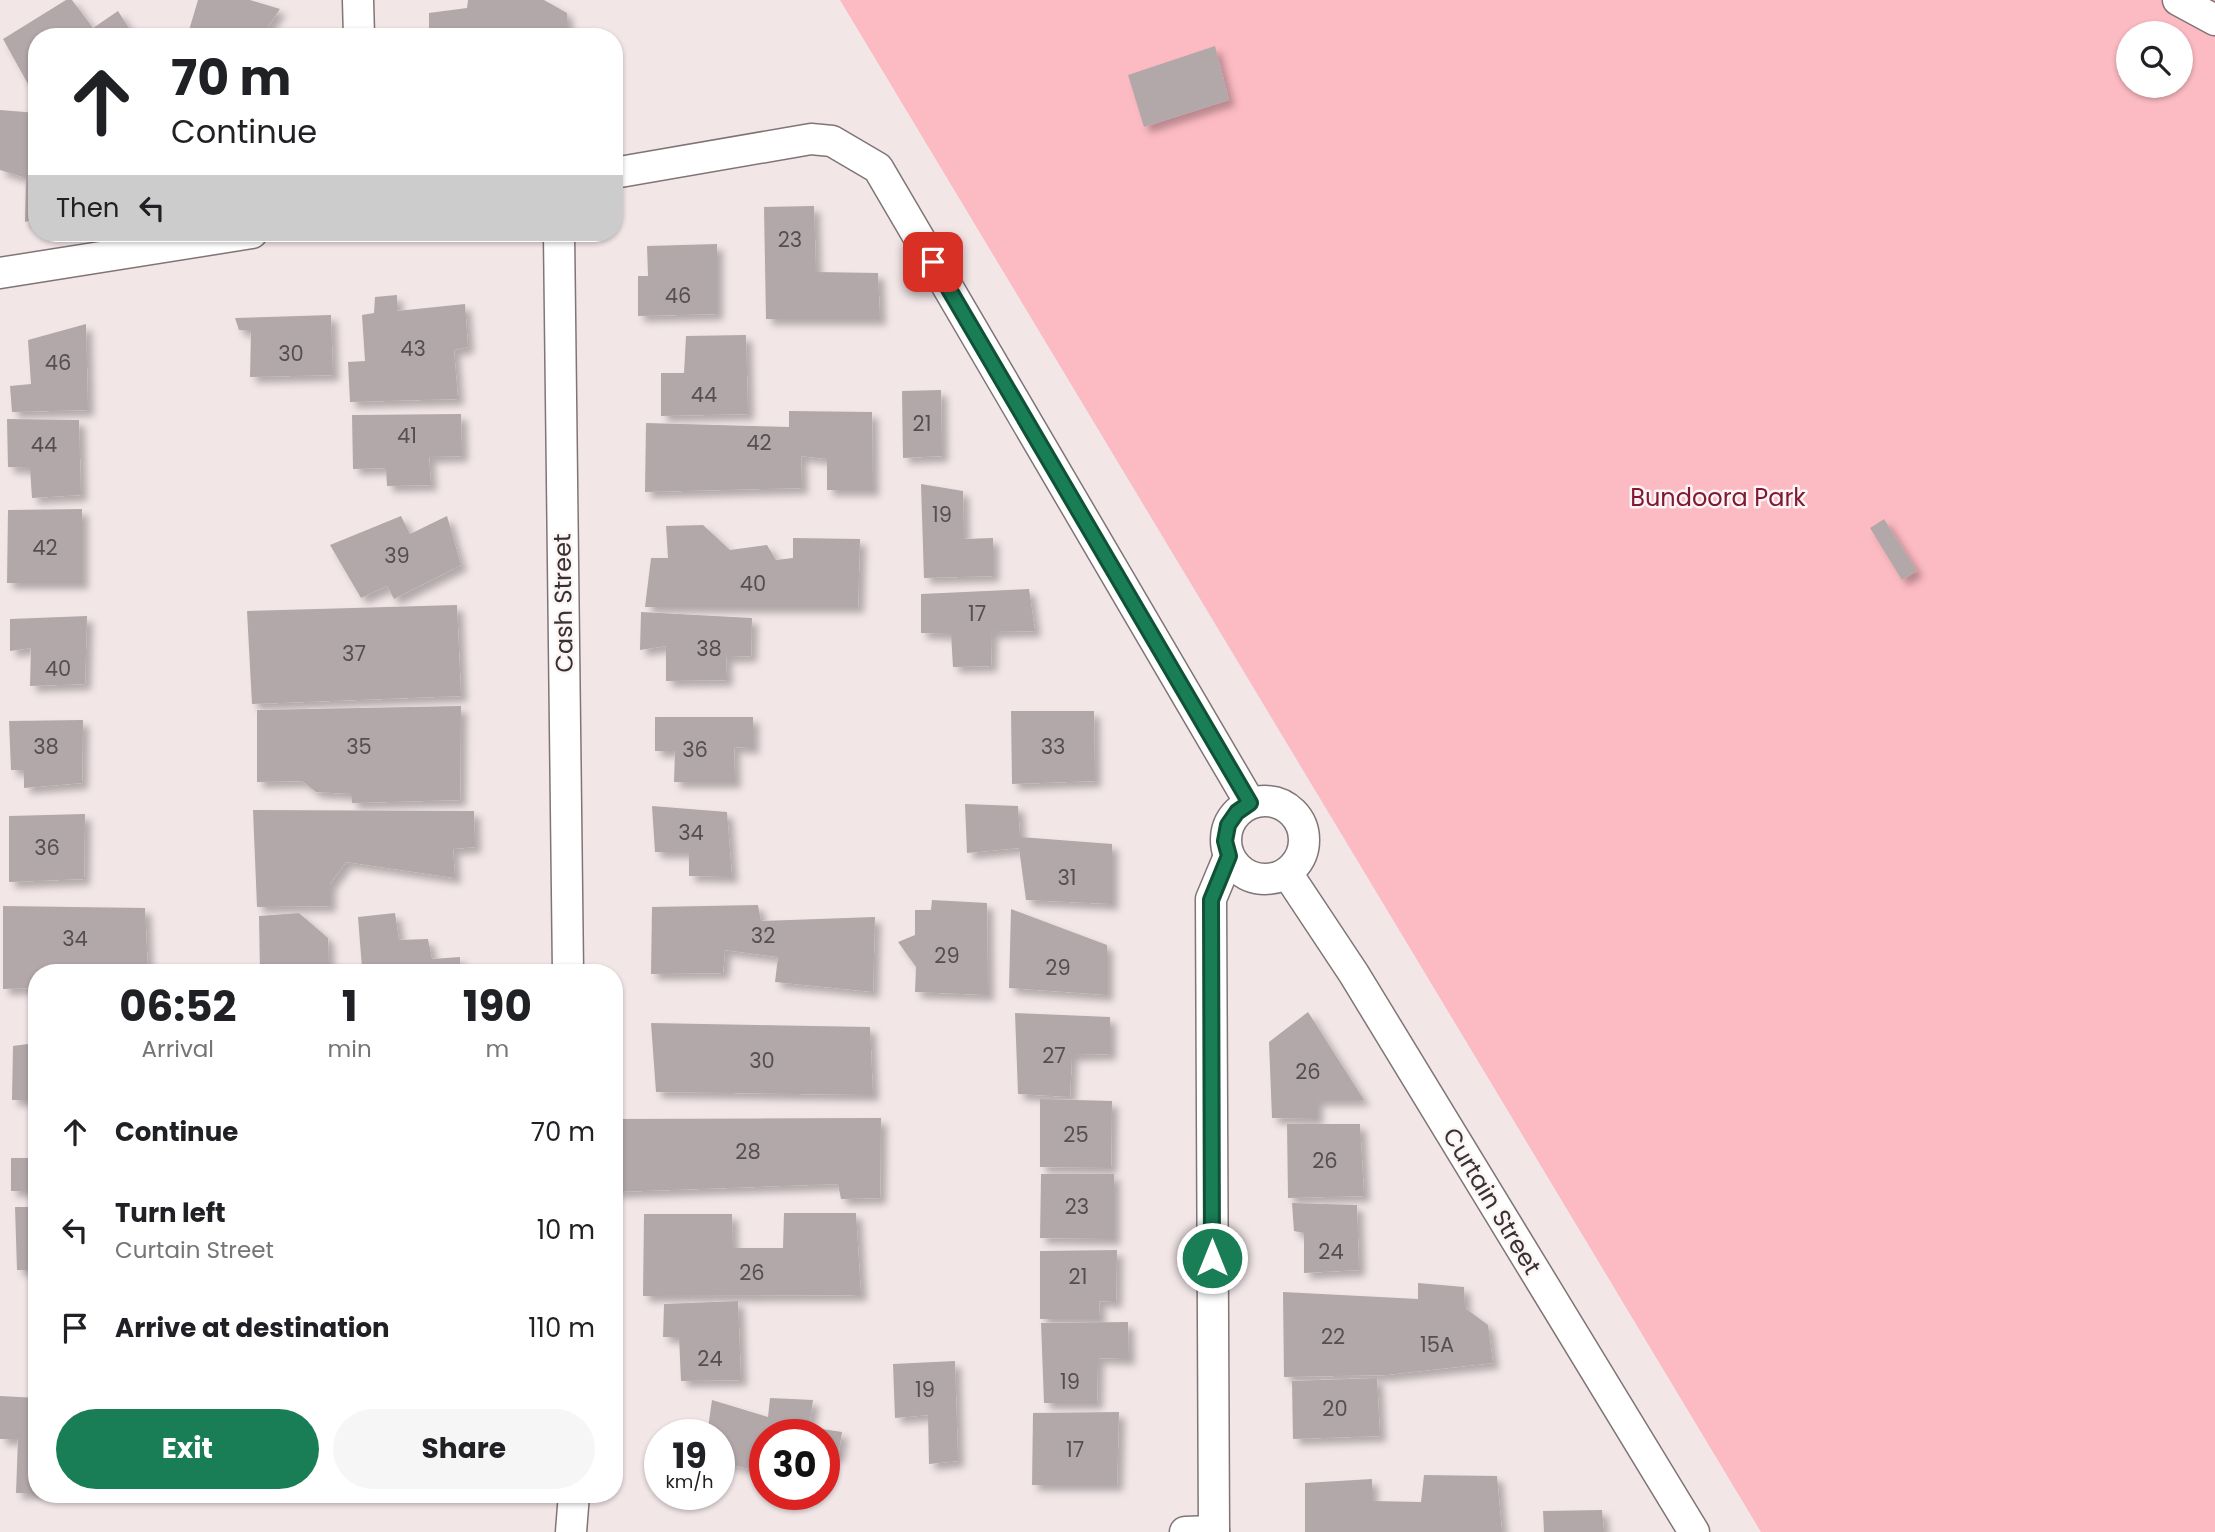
<!DOCTYPE html>
<style>
body{margin:0;font-family:Poppins,sans-serif;background:#f6f6f6;color:#202124;height:100vh;display:flex;flex-direction:column;font-size:26px;white-space:nowrap}
*{box-sizing:border-box;margin:0}
p{font-size:23px;color:#757577}
.icon{flex:none;width:38px;height:38px;fill:none;stroke:currentColor;stroke-width:2;stroke-linecap:round;stroke-linejoin:round}
.map{position:relative;flex:1;overflow:hidden}
.drawer{position:absolute;left:28px;top:964px;width:595px;height:539px;display:flex;flex-direction:column;background:#fff;border-radius:28px;box-shadow:0 2px 5px #0004}
.drawer>*{flex:none}
.hud{position:absolute;left:28px;top:28px;width:595px;height:214px;border-radius:28px;box-shadow:0 2px 5px #0004;background:#fff;color:#202124;overflow:hidden}
.buttons{position:absolute;left:2116px;top:21px;display:grid;gap:14px}
.buttons a{display:grid;place-items:center;width:77px;height:77px;border-radius:50%;background:#fff;box-shadow:0 2px 5px #0004;font-size:35px}
.speed{position:absolute;left:644px;top:1419px;display:flex;gap:14px;font-size:35px;font-weight:700;text-align:center}
.speed>*{display:grid;place-content:center;width:91px;height:91px;border-radius:50%;background:#fff;box-shadow:0 2px 5px #0004;line-height:1}
.speed small{font-size:18px;font-weight:400}
.speed .limit{border:10px solid #d22;background:#fff;color:#111}
.pin{position:absolute;display:grid;place-items:center;width:60px;height:60px;color:#fff;margin:-30px;border-radius:14px;box-shadow:0 4px 10px #0006}
.me{position:absolute;width:77px;margin:-38px;rotate:0deg;stroke-linejoin:round;filter:drop-shadow(0 0 5px #0008)}
.turn{display:flex;align-items:center;gap:24px;height:147px;padding:0 28px;font-size:32px}
.turn .icon{width:91px;height:91px;stroke-width:2.5}
.turn b{display:block;font-size:49px;line-height:60px}
.then{display:flex;align-items:center;height:66px;padding:0 28px;background:#0003;gap:14px;font-size:26px}
.eta{display:flex;justify-content:space-evenly;align-items:center;height:119px;text-align:center}
.eta b{font-size:42px;font-weight:700;line-height:49px}
.cta{display:flex;gap:14px;margin-top:auto;padding:14px 28px}
.cta a{flex:1;height:80px;border-radius:42px;background:#197d55;color:#fff;font-size:28px;font-weight:700;line-height:80px;text-align:center}
.cta a+a{background:#f6f6f6;color:#202124}
ul{padding:0;list-style:none}
li{display:flex;align-items:center;gap:21px;height:98px;padding:0 28px}
li div{flex:1}
li b{display:block;font-size:26px}
li em{font-style:normal}
.map>svg:first-child{display:block}
.green{fill:#fcbac2;fill-rule:evenodd}
.building{fill:#b3a8a9;filter:url(#shadow)}
.lines{fill:none;stroke-linecap:round;stroke-linejoin:round}
.minor-casing{stroke:#807576;stroke-width:33}
.minor{stroke:#fff;stroke-width:30}
.route-casing{stroke:#105137;stroke-width:18}
.route{stroke:#197d55;stroke-width:12}
.labels{text-anchor:middle;dominant-baseline:central;stroke-width:5;stroke-linejoin:round;paint-order:stroke}
.number-label{font-size:21px;fill:#554f50}
.park-label{font-size:24px;fill:#801935;stroke:#fdf4f4}
.street-label{font-size:24px;fill:#363132;stroke:#fdf4f4}
</style>
<div class="map">
<svg width="2215" height="1532" viewBox="0 0 2215 1532">
<defs>
<filter id="shadow"><feDropShadow dx="6" dy="6" stdDeviation="3.5" flood-color="#0004"/></filter>
</defs>
<rect width="100%" height="100%" fill="#f2e6e7"/>
<path class="green" d="M840 0H2215V1532H1761ZM2128 33H2180V86H2128Z"/>
<g class="building">
<polygon points="66,0 72,0 93,28 118,11 132,33 126,37 37,37 37,90 33,93 3,39"/>
<polygon points="198,0 250,0 280,9 261,37 187,37"/>
<polygon points="468,0 544,0 567,13 567,37 429,37 429,13 467,8"/>
<polygon points="1215,46 1229,100 1144,127 1128,75"/>
<polygon points="0,110 37,113 37,219 25,222 26,178 0,170"/>
<polygon points="814,206 816,272 878,273 880,319 766,319 764,207"/>
<polygon points="717,244 717,314 638,316 638,276 648,276 647,246"/>
<polygon points="397,295 397,311 465,304 468,347 454,350 458,399 350,402 348,362 365,361 362,315 374,313 375,297"/>
<polygon points="331,315 333,375 250,377 251,331 239,330 235,318"/>
<polygon points="86,324 88,410 12,412 10,386 31,384 28,340"/>
<polygon points="746,335 748,414 661,416 661,373 684,373 686,336"/>
<polygon points="941,390 942,456 903,458 902,391"/>
<polygon points="789,411 872,412 873,490 827,490 827,459 801,456 802,488 645,492 646,423 789,427"/>
<polygon points="461,414 462,456 429,457 431,485 387,486 386,468 353,469 352,415"/>
<polygon points="7,419 79,420 81,495 32,498 30,468 8,467"/>
<polygon points="921,484 963,491 964,539 993,538 993,576 924,578"/>
<polygon points="82,509 82,583 7,583 8,510"/>
<polygon points="401,516 410,534 447,516 461,565 394,599 387,586 361,598 330,545"/>
<polygon points="1884,519 1917,571 1902,580 1870,528"/>
<polygon points="703,525 730,550 767,545 776,560 793,558 793,538 860,539 858,607 645,607 651,558 668,558 666,526"/>
<polygon points="1029,589 1035,631 992,632 991,666 953,667 951,634 921,633 921,594"/>
<polygon points="457,605 461,696 252,704 247,611"/>
<polygon points="641,612 752,618 751,656 726,657 727,680 666,681 666,646 640,650"/>
<polygon points="87,616 85,684 30,686 31,648 10,651 10,619"/>
<polygon points="461,706 460,800 352,803 351,794 316,792 302,781 257,782 257,710"/>
<polygon points="1011,711 1094,711 1095,781 1012,784"/>
<polygon points="655,717 753,717 753,748 734,747 735,782 674,782 675,751 655,751"/>
<polygon points="83,720 82,783 24,788 24,770 11,770 9,721"/>
<polygon points="965,804 1018,806 1020,837 1112,844 1112,904 1026,900 1019,848 967,853"/>
<polygon points="652,806 727,812 732,877 689,876 689,852 655,852"/>
<polygon points="253,810 474,811 475,847 453,849 455,878 346,862 330,884 330,906 257,907"/>
<polygon points="85,814 84,879 9,882 9,816"/>
<polygon points="932,900 987,903 988,995 915,992 916,967 898,942 915,935 915,910 931,910"/>
<polygon points="758,905 761,921 875,917 873,992 775,982 778,957 725,950 723,973 651,974 652,907"/>
<polygon points="3,906 145,908 148,973 96,973 94,969 65,968 65,973 37,973 37,988 3,989"/>
<polygon points="1011,909 1107,945 1107,995 1009,988"/>
<polygon points="299,913 328,938 329,964 362,968 358,917 395,913 399,940 428,939 432,959 460,957 460,973 260,973 259,916"/>
<polygon points="1308,1012 1364,1100 1317,1100 1317,1119 1272,1118 1269,1042"/>
<polygon points="1015,1013 1110,1017 1110,1054 1072,1055 1070,1097 1018,1094"/>
<polygon points="651,1023 870,1027 873,1095 656,1092"/>
<polygon points="29,1025 37,1027 37,1100 12,1100 13,1046 28,1044"/>
<polygon points="1040,1099 1112,1101 1111,1168 1040,1167"/>
<polygon points="881,1118 880,1198 841,1199 838,1184 614,1192 614,1119"/>
<polygon points="1287,1124 1360,1124 1364,1196 1288,1198"/>
<rect x="11" y="1158" width="26" height="33"/>
<polygon points="1041,1174 1114,1174 1114,1239 1040,1238"/>
<polygon points="1292,1203 1357,1205 1359,1270 1304,1273 1304,1233 1294,1231"/>
<polygon points="15,1207 37,1207 37,1270 17,1270"/>
<polygon points="784,1213 856,1213 861,1295 643,1296 644,1214 732,1214 733,1248 783,1248"/>
<polygon points="1117,1250 1116,1302 1099,1301 1100,1319 1040,1319 1040,1251"/>
<polygon points="1418,1283 1464,1287 1465,1308 1488,1325 1493,1363 1386,1375 1284,1377 1283,1292 1418,1299"/>
<polygon points="738,1301 741,1380 681,1381 679,1337 663,1337 664,1304"/>
<polygon points="1128,1322 1129,1359 1098,1358 1097,1403 1044,1403 1041,1323"/>
<polygon points="955,1361 958,1461 929,1464 928,1415 895,1418 893,1364"/>
<polygon points="1377,1378 1380,1436 1293,1439 1292,1381"/>
<polygon points="0,1396 37,1398 37,1493 16,1493 18,1439 0,1439"/>
<polygon points="770,1398 813,1400 809,1427 842,1432 838,1457 824,1454 824,1435 765,1435 765,1480 751,1480 755,1470 719,1462 719,1435 707,1435 712,1400 768,1417"/>
<polygon points="1119,1412 1117,1485 1032,1485 1033,1413"/>
<polygon points="1424,1475 1497,1476 1502,1532 1305,1532 1305,1483 1372,1479 1372,1501 1421,1502"/>
<polygon points="1602,1510 1604,1532 1544,1532 1543,1511"/>
</g>
<g class="lines">
<defs>
<g id="minor">
<polyline points="358,0 359,37"/>
<polyline points="2178,0 2215,20"/>
<polyline points="614,173 811,139 832,141 878,168 1250,803"/>
<polyline points="559,233 568,973"/>
<polyline points="0,273 252,233"/>
<circle cx="1265" cy="840" r="39"/>
<polyline points="1287,873 1354,974 1694,1532"/>
<polyline points="571,1532 574,1494"/>
<polyline points="1185,1532 1214,1531"/>
<polyline points="1214,1532 1211,899 1229,856"/>
</g>
</defs>
<use href="#minor" class="minor-casing"/>
<use href="#minor" class="minor"/>
</g>
<g class="lines">
<defs>
<polyline id="route" points="933,262 1250,803 1237,812 1228,825 1225,841 1229,856 1211,900 1212,1258"/>
</defs>
<use href="#route" class="route-casing"/>
<use href="#route" class="route"/>
</g>
<g class="labels">
<g class="number-label">
<text x="790" y="239">23</text>
<text x="678" y="295">46</text>
<text x="413" y="348">43</text>
<text x="291" y="353">30</text>
<text x="58" y="362">46</text>
<text x="704" y="394">44</text>
<text x="922" y="423">21</text>
<text x="407" y="435">41</text>
<text x="759" y="442">42</text>
<text x="44" y="444">44</text>
<text x="942" y="514">19</text>
<text x="45" y="547">42</text>
<text x="397" y="555">39</text>
<text x="753" y="583">40</text>
<text x="977" y="613">17</text>
<text x="709" y="648">38</text>
<text x="354" y="653">37</text>
<text x="58" y="668">40</text>
<text x="46" y="746">38</text>
<text x="359" y="746">35</text>
<text x="1053" y="746">33</text>
<text x="695" y="749">36</text>
<text x="691" y="832">34</text>
<text x="47" y="847">36</text>
<text x="1067" y="877">31</text>
<text x="763" y="935">32</text>
<text x="75" y="938">34</text>
<text x="947" y="955">29</text>
<text x="1058" y="967">29</text>
<text x="1054" y="1055">27</text>
<text x="762" y="1060">30</text>
<text x="1308" y="1071">26</text>
<text x="1076" y="1134">25</text>
<text x="748" y="1151">28</text>
<text x="1325" y="1160">26</text>
<text x="1077" y="1206">23</text>
<text x="1331" y="1251">24</text>
<text x="752" y="1272">26</text>
<text x="1078" y="1276">21</text>
<text x="1333" y="1336">22</text>
<text x="1437" y="1344">15A</text>
<text x="710" y="1358">24</text>
<text x="1070" y="1381">19</text>
<text x="925" y="1389">19</text>
<text x="1335" y="1408">20</text>
<text x="1075" y="1449">17</text>
</g>
<g class="park-label">
<text x="1718" y="497">Bundoora Park</text>
</g>
<g class="street-label">
<text transform="translate(563 603) rotate(-91)">Cash Street</text>
<text transform="translate(1492 1201) rotate(59)">Curtain Street</text>
</g>
</g>
</svg>
<div class="buttons">
<a><svg class="icon" aria-label="search" viewBox="0 0 24 24"><circle cx="10" cy="10" r="6"/><path d="M15 15l6 6"/></svg></a>
</div>
<div class="speed"><div>19<small>km/h</small></div><div class="limit">30</div></div>
<div class="pin" style="left:933px;top:262px;background:#d93025"><svg class="icon" aria-label="arrive" viewBox="0 0 24 24"><path d="M6 21V4h12l-3 4 3 4H6"/></svg></div>
<svg class="me" style="left:1212px;top:1258px" viewBox="-20 -20 40 40"><circle r="17" fill="#197d55" stroke="#fff" stroke-width="3"/><path d="M0-11L8 9 0 5-8 9z" fill="#fff"/></svg>
<div class="hud">
<div class="turn"><svg class="icon" aria-label="ahead" viewBox="0 0 24 24"><path d="M12 20V5M6 11l6-6 6 6"/></svg><div><b>70 m</b>Continue</div></div>
<div class="then">Then<svg class="icon" aria-label="left" viewBox="0 0 24 24"><path d="M17 20v-9H6M10 6l-5 5 5 5"/></svg></div>
</div>
<section class="drawer">
<div class="eta">
<div><b>06:52</b><p>Arrival</p></div>
<div><b>1</b><p>min</p></div>
<div><b>190</b><p>m</p></div>
</div>
<ul>
<li><svg class="icon" aria-label="ahead" viewBox="0 0 24 24"><path d="M12 20V5M6 11l6-6 6 6"/></svg><div><b>Continue</b></div><em>70 m</em></li>
<li><svg class="icon" aria-label="left" viewBox="0 0 24 24"><path d="M17 20v-9H6M10 6l-5 5 5 5"/></svg><div><b>Turn left</b><p>Curtain Street</p></div><em>10 m</em></li>
<li><svg class="icon" aria-label="arrive" viewBox="0 0 24 24"><path d="M6 21V4h12l-3 4 3 4H6"/></svg><div><b>Arrive at destination</b></div><em>110 m</em></li>
</ul>
<div class="cta"><a>Exit</a><a>Share</a></div>
</section>
</div>
